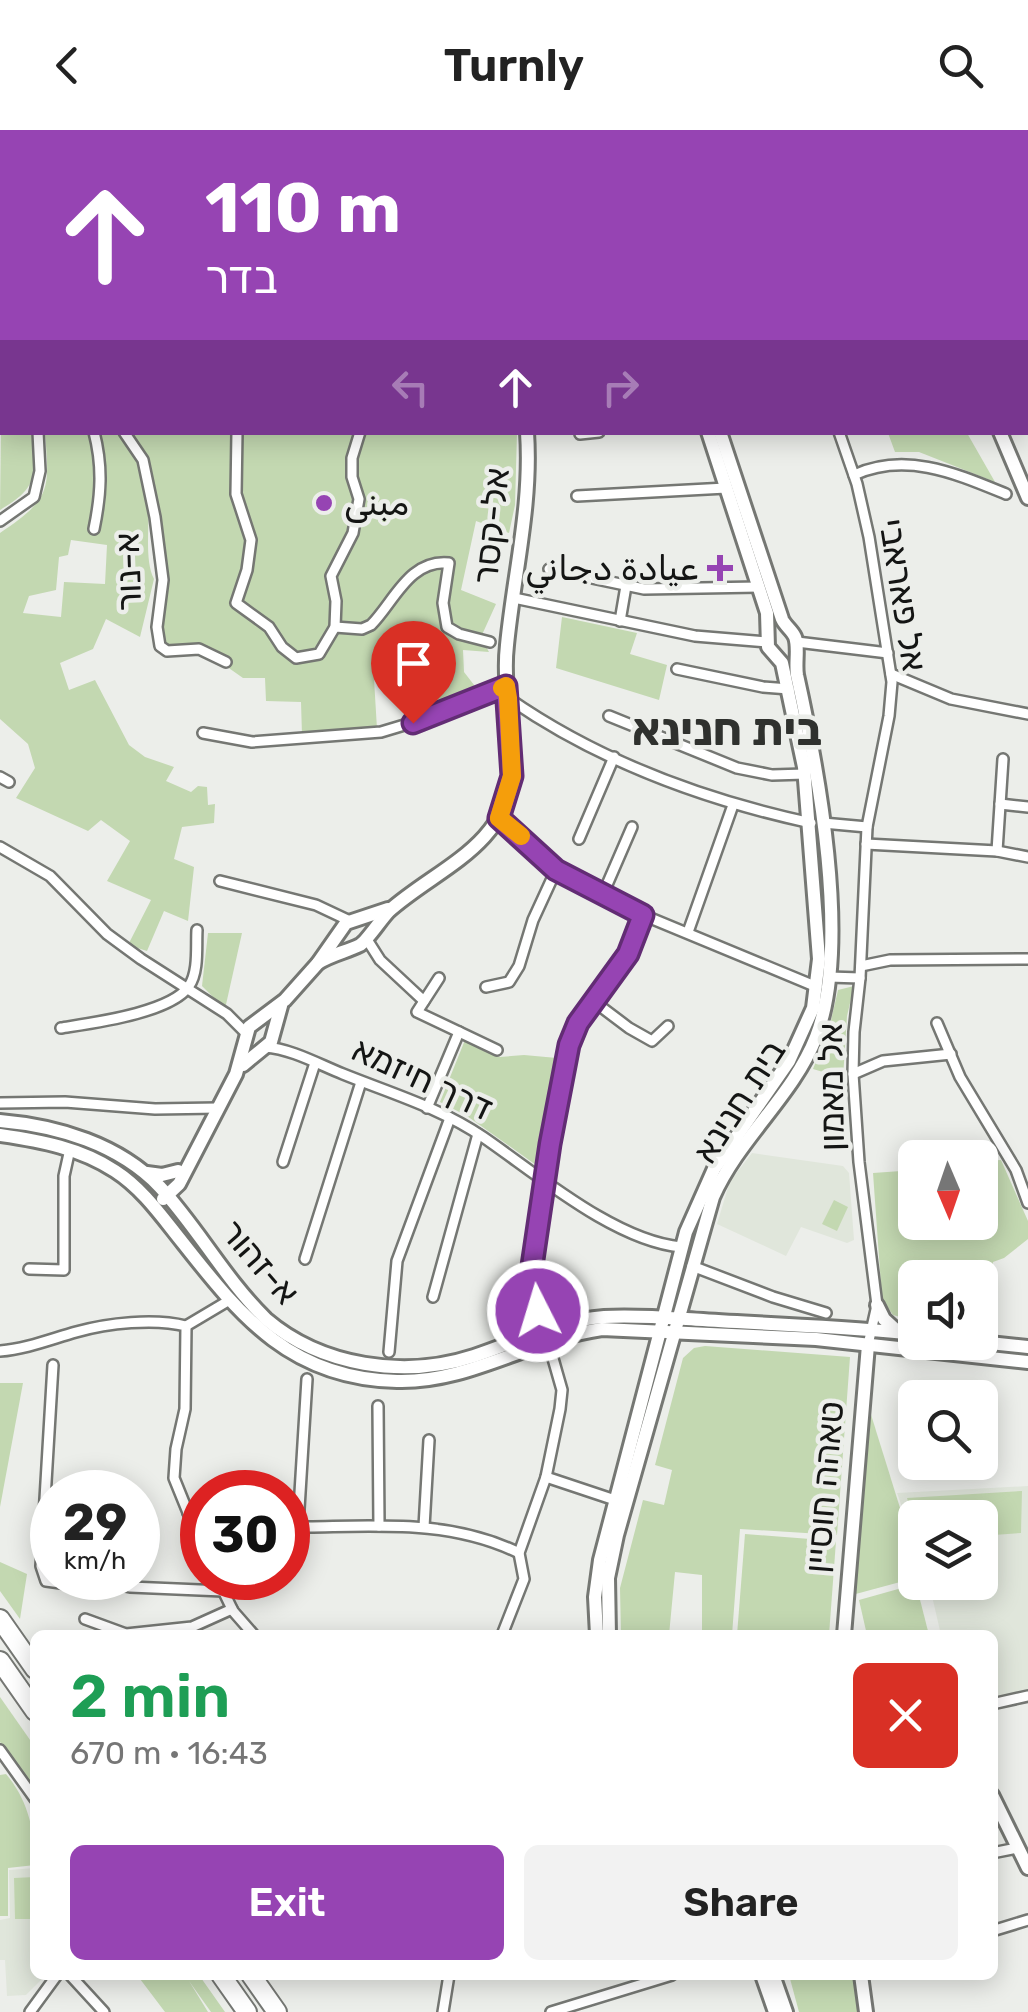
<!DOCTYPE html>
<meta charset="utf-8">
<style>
body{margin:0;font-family:Rubik,Cairo,Heebo,sans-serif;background:#f2f2f2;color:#222;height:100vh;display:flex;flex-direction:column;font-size:38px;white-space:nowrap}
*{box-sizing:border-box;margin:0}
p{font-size:32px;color:#767676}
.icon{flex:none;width:55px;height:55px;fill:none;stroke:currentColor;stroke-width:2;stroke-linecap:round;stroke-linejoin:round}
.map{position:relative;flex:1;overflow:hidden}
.drawer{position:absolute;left:30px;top:1500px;width:968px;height:350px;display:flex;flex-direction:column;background:#fff;border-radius:15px;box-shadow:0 5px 25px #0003}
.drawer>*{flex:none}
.top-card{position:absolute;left:0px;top:0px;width:1030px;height:305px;box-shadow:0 5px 25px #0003;background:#9644b3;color:#fff;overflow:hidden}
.needle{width:65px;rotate:178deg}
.fabs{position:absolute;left:898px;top:1010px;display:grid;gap:20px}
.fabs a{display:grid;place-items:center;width:100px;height:100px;border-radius:15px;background:#fff;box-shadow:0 5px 25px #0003;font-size:50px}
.speed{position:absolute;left:30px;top:1340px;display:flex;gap:20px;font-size:50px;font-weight:700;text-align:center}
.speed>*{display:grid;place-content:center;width:130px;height:130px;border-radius:50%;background:#fff;box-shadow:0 5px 25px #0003;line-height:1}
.speed small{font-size:25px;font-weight:400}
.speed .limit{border:15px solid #d22;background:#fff;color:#111}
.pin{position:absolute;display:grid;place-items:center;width:85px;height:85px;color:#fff;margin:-102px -42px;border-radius:50% 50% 50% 0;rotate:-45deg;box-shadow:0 0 10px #0007}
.pin .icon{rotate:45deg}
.me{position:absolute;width:110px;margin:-55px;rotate:355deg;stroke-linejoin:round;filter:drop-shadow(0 0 8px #0008)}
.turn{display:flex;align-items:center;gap:35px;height:210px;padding:0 40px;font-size:45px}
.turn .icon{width:130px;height:130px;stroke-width:2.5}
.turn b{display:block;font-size:70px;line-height:85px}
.lanes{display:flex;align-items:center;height:95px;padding:0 40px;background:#0003;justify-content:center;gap:50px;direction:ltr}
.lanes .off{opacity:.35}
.round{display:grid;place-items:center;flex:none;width:105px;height:105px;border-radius:15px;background:#f2f2f2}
.overview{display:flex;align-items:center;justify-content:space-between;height:170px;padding:0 40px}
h1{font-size:60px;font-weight:600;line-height:75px;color:#1e9e55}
.action{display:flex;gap:20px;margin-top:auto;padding:20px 40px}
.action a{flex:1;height:115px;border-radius:15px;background:#9644b3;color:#fff;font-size:40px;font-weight:600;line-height:115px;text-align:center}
.action a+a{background:#f2f2f2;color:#222}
header{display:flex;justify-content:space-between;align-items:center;height:130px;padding:0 40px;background:#fff;font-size:45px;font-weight:600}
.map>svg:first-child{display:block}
.built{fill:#e0e6db}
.green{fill:#c3d8b1;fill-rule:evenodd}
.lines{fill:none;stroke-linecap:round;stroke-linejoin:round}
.street-casing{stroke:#757773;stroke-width:14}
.secondary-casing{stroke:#757773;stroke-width:18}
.highway-casing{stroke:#757773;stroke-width:22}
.street{stroke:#fff;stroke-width:9}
.secondary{stroke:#fff;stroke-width:12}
.highway{stroke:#fff;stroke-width:18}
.route-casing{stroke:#622c74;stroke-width:25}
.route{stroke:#9644b3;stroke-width:18}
.slow{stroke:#f59e0b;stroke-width:18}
.poi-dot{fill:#9644b3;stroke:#eceeea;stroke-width:4}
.labels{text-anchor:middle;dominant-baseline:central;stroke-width:9;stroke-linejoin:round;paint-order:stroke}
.poi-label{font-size:35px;fill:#141514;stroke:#eceeea;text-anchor:start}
.street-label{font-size:35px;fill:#141514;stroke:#eceeea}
.district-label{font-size:45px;font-weight:bold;fill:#2f312e;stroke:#eceeea}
</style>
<header><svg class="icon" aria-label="back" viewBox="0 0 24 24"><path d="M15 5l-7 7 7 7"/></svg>Turnly<svg class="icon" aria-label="search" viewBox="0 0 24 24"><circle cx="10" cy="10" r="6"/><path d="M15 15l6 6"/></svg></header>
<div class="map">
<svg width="1028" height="1882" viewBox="0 0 1028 1882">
<rect width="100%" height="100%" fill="#eceeea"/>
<g class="built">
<polygon points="752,1023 843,1036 849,1043 854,1110 847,1113 801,1097 786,1126 717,1094 730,1051"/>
<polygon points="1028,1356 1028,1564 993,1571 992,1505 941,1505 929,1453 980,1452 980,1388 915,1388 915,1413 897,1363"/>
<polygon points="35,1738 35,1845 46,1845 26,1865 7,1866 5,1830 0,1830 0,1790 10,1788 9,1740"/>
</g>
<g class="green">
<path d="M2 208V302L31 303C36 344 40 357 0 380Z"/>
<path d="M45 303H517L515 375 509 403 476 391 461 460 496 474 481 507 489 522 463 520 464 542 481 564 411 581 408 546 374 549 377 599 302 605 301 572 266 571 265 548H243L196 515 160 522C141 487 174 460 153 428L157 407 148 372C150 395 144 430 154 449L140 507 106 489 93 519 60 533 69 560 95 550 129 615 145 627 174 637 166 651 191 662 198 656 207 657 208 675 215 674 214 693 182 697 174 729 194 737 188 791 164 781 147 821 128 815 151 770 107 751 130 711 101 690 88 701 16 668 35 638 28 614 0 589V403C50 369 50 362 45 303ZM71 410 107 415 105 454 64 452 61 487 23 483 29 466 56 460 59 427 68 425Z"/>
<polygon points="888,303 967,303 995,352 919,322 895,322"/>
<polygon points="562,487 637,503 630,524 667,535 659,570 556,538"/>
<polygon points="208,803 242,803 225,879 202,856"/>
<polygon points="854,856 847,886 843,948 813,939 829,899 838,860"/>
<polygon points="465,910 500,927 524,925 557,928 536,1035 467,986 440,972"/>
<polygon points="1001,1030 1028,1091 1028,1109 1004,1128 993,1132 981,1197 980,1148 915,1148 915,1191 893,1185 882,1169 873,1043 915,1040 915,1092 980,1092 980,1031"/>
<polygon points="834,1070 848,1077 837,1101 822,1094"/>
<polygon points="705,1216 850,1227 837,1405 740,1399 732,1505 702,1505 702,1445 675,1442 669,1505 621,1505 620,1458 643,1370 664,1375 672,1340 655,1335 683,1228 694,1218"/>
<polygon points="0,1253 23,1253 0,1377"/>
<polygon points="868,1275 915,1426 915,1448 852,1465"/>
<polygon points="1022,1361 1021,1403 980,1406 980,1388 915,1388 915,1394 907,1368"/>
<polygon points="745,1404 836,1411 829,1505 737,1505"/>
<polygon points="0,1432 27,1444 20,1489 0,1461"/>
<polygon points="948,1453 977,1453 978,1469 949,1470"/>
<polygon points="916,1454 929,1505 867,1505 859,1470"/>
<polygon points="0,1567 35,1617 35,1660 0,1612"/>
<path d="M6 1644C28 1670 35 1701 35 1735L8 1738V1786H0V1645Z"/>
<polygon points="35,1747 35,1789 15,1789 14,1748"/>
<polygon points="137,1845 199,1845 225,1882 211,1882 189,1851 208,1882 165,1882"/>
<polygon points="789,1845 854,1845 859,1882 799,1882"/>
</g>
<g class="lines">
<defs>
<g id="street">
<polyline points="203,0 203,2"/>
<polyline points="777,2 778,0"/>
<polyline points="124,302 143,330 155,387 163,450 157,497 160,516 167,521 199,519 226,532"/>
<polyline points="237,302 236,364 251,410 247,440 236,473 269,497 282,517 296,528 319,524 335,497 336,471 331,446 353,403 359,369 352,347 352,328 360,302"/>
<polyline points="839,302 857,354 869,407 892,552 889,586 867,697 860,848 854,902 853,944 859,1032 877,1175 868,1215"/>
<polyline points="580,304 599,302"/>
<path d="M854 345C906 321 957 344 1006 364"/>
<polyline points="577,366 726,358"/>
<polyline points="0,391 34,367 40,341 38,302"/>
<path d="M94 399C101 365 103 337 94 302"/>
<polyline points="549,439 644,459 759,457"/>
<polyline points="514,468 695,506 768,512"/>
<polyline points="620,491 626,456"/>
<path d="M335 497 362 499 371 495C394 472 409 429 449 433L443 473 447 497 459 504 490 512"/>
<polyline points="797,512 888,523"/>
<polyline points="677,539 763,557 789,559"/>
<polyline points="891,544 951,569 1028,584"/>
<path d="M508 568C597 630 705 670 811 693"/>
<polyline points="609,586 737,638 772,645 805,644"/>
<polyline points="203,603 252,612 381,602 431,587 506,556"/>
<polyline points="0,647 9,652"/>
<polyline points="1000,674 1028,677"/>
<polyline points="499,688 556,740 643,785 817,857"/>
<polyline points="823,693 867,697"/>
<polyline points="579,709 614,627"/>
<polyline points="866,714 997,721 1028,727"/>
<polyline points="0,717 50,746 107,804 141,829 227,884 246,903"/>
<polyline points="997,721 1003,629"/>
<polyline points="220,751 316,775 350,791"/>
<polyline points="603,764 632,697"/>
<polyline points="688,802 733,675"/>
<polyline points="366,808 380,830 424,871"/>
<polyline points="861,836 890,830 1028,829"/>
<polyline points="829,847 860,848"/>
<polyline points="439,848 417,882 497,920"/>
<polyline points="486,857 509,852 519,836 533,790 556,740"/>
<polyline points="592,870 629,898 652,911 668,896"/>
<polyline points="937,893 960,947 1016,1040 1028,1073"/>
<path d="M61 898C92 893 171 883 189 856 199 842 196 816 197 800"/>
<path d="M265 917C292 919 318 934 343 944 390 963 441 978 483 1007 537 1044 615 1111 681 1117"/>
<polyline points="853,944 883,931 951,924"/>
<polyline points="0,973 65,972 155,979 218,978"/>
<polyline points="427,978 459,902"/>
<polyline points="283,1032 315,933"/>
<polyline points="305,1129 361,952"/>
<polyline points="692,1136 773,1167 826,1183"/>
<polyline points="29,1139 64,1140 64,1046 70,1019"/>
<polyline points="433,1167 478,1004"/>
<polyline points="542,1189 531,1156 532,1136 550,1014 569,915 577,893 628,824 643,785"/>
<polyline points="186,1196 228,1171"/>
<path d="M0 1221C26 1219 51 1209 76 1202 108 1193 154 1188 186 1196L185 1279 176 1319 174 1348 202 1417"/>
<polyline points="389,1222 397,1131 450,988"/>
<polyline points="53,1235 41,1436 46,1451 68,1454 94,1450 130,1457 223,1461"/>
<polyline points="378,1276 379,1396"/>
<polyline points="546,1347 615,1370"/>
<polyline points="188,1383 202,1380"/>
<path d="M288 1393 308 1397C381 1396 452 1390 519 1423"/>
<polyline points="298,1395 307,1249"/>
<polyline points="424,1397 429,1310"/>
<polyline points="217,1448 233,1481 254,1505"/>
<polyline points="85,1489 126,1504 192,1497 232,1479"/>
<polyline points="502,1505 524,1449 519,1423 546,1347 560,1279 562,1260 552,1225"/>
<polyline points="992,1574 1028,1566"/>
<polyline points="0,1620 35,1669"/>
<polyline points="992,1723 1017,1718"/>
<polyline points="992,1801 1028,1790"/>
<polyline points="70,1845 104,1882"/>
<polyline points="30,1882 57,1845"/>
<polyline points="443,1882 449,1845"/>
<polyline points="551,1882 672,1845"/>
</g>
<g id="secondary">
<polyline points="454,0 457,2"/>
<polyline points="630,0 630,2"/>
<polyline points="644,0 644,2"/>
<polyline points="938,0 939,2"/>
<polyline points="1000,302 1028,368"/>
<path d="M318 833C332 824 346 822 360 815 367 811 381 789 389 781 436 739 506 717 512 644 515 601 502 558 507 515 514 443 532 375 527 302"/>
<polyline points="243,935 271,912 281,876"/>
<path d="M0 991C58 996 119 1014 160 1057 198 1098 225 1149 266 1189 321 1236 404 1249 474 1226 517 1212 558 1190 604 1187 637 1185 670 1188 703 1190 774 1195 844 1196 915 1204"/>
<path d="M0 1005C41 1011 80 1018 115 1041 143 1059 162 1087 183 1113 242 1188 292 1249 397 1251 470 1253 531 1209 602 1199L816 1209 1028 1232"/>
<polyline points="147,1043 162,1045 178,1041"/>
<polyline points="163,1069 179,1054 236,944 249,897 285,870 318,833 346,793 388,779"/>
<polyline points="877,1175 884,1189 897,1201"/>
<polyline points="980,1212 1028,1217"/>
<polyline points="597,1505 595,1467 600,1430 686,1102 714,1039 789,931 813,878 819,829 804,637 782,533 768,517 767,483 708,302"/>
<path d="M609 1505 608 1448 617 1405 713 1067C739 1008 793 966 816 907 851 816 818 640 797 545 795 533 799 517 795 507 792 500 785 496 782 489L720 302"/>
<polyline points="844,1505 868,1215"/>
<polyline points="992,1665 1028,1738"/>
<polyline points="762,1845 775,1882"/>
<polyline points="773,1845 786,1882"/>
<polyline points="861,1845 866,1882"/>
</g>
<g id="highway">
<polyline points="33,2 33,0"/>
<polyline points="51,2 52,0"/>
<polyline points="81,2 83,0"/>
<polyline points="0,143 2,135"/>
<polyline points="0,179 2,172"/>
<polyline points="0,1489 35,1539"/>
<polyline points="0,1531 35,1581"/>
<polyline points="221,1845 247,1882"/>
<polyline points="251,1845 277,1882"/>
</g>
</defs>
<use href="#street" class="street-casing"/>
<use href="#secondary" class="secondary-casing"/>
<use href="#highway" class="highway-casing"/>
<use href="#street" class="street"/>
<use href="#secondary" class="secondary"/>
<use href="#highway" class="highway"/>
</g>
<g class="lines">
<defs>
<polyline id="route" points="413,593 506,556 512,646 499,688 556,740 643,785 628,824 578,893 569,915 550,1014 532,1136 532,1156 538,1181"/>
</defs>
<use href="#route" class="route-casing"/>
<use href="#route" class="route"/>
<polyline class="slow" points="502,558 506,556 508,568 512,646 499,688 521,706"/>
</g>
<g class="poi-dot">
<circle cx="324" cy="373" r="10"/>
<path d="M715 423h10v10h10v10h-10v10h-10v-10h-10v-10h10z"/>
</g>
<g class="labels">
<g class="poi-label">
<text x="344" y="373">مبنى</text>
<text x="698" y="438" text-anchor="end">عيادة دجاني</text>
</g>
<g class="street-label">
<text transform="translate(491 396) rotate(-84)">אל-קסר</text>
<text transform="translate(128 442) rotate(-92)">א-נור</text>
<text transform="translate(903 465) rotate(81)">אל פאראבי</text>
<text transform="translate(423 949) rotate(25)">דרך חיזמא</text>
<text transform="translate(831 957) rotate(-91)">אל מאמון</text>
<text transform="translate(739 971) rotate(-57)">בית חנינא</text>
<text transform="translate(260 1132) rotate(49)">א-זהור</text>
<text transform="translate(824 1357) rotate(-85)">טאהה חוסיין</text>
</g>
<g class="district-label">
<text x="727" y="599">בית חנינא</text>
</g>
</g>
</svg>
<div class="fabs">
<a><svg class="needle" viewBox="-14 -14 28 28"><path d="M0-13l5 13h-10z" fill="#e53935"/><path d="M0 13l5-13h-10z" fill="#767676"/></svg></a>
<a><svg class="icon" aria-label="sound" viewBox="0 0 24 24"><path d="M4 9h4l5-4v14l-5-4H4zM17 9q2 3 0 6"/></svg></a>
<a><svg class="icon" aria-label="search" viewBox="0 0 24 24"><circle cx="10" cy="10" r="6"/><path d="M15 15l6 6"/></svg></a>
<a><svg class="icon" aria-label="layers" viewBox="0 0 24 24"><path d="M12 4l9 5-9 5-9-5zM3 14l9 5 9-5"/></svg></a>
</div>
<div class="speed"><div>29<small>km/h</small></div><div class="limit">30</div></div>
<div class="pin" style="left:413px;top:593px;background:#d93025"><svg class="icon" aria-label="arrive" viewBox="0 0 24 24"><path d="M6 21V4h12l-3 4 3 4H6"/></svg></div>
<svg class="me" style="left:538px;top:1181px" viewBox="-20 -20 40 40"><circle r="17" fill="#9644b3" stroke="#fff" stroke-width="3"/><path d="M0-11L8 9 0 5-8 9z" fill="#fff"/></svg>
<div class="top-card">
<div class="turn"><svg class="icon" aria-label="ahead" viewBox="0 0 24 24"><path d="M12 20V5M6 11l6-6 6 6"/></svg><div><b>110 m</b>בדר</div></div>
<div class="lanes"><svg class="icon off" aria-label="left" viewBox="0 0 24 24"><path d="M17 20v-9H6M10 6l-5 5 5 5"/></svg><svg class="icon" aria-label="ahead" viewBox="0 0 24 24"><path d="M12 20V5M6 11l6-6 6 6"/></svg><svg class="icon off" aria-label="right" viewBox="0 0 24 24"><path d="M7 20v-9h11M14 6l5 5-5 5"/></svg></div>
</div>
<section class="drawer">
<div class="overview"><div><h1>2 min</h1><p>670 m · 16:43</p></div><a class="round" style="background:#d93025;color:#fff"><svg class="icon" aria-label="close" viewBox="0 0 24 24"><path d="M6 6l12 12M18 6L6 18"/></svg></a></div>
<div class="action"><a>Exit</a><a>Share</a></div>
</section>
</div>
